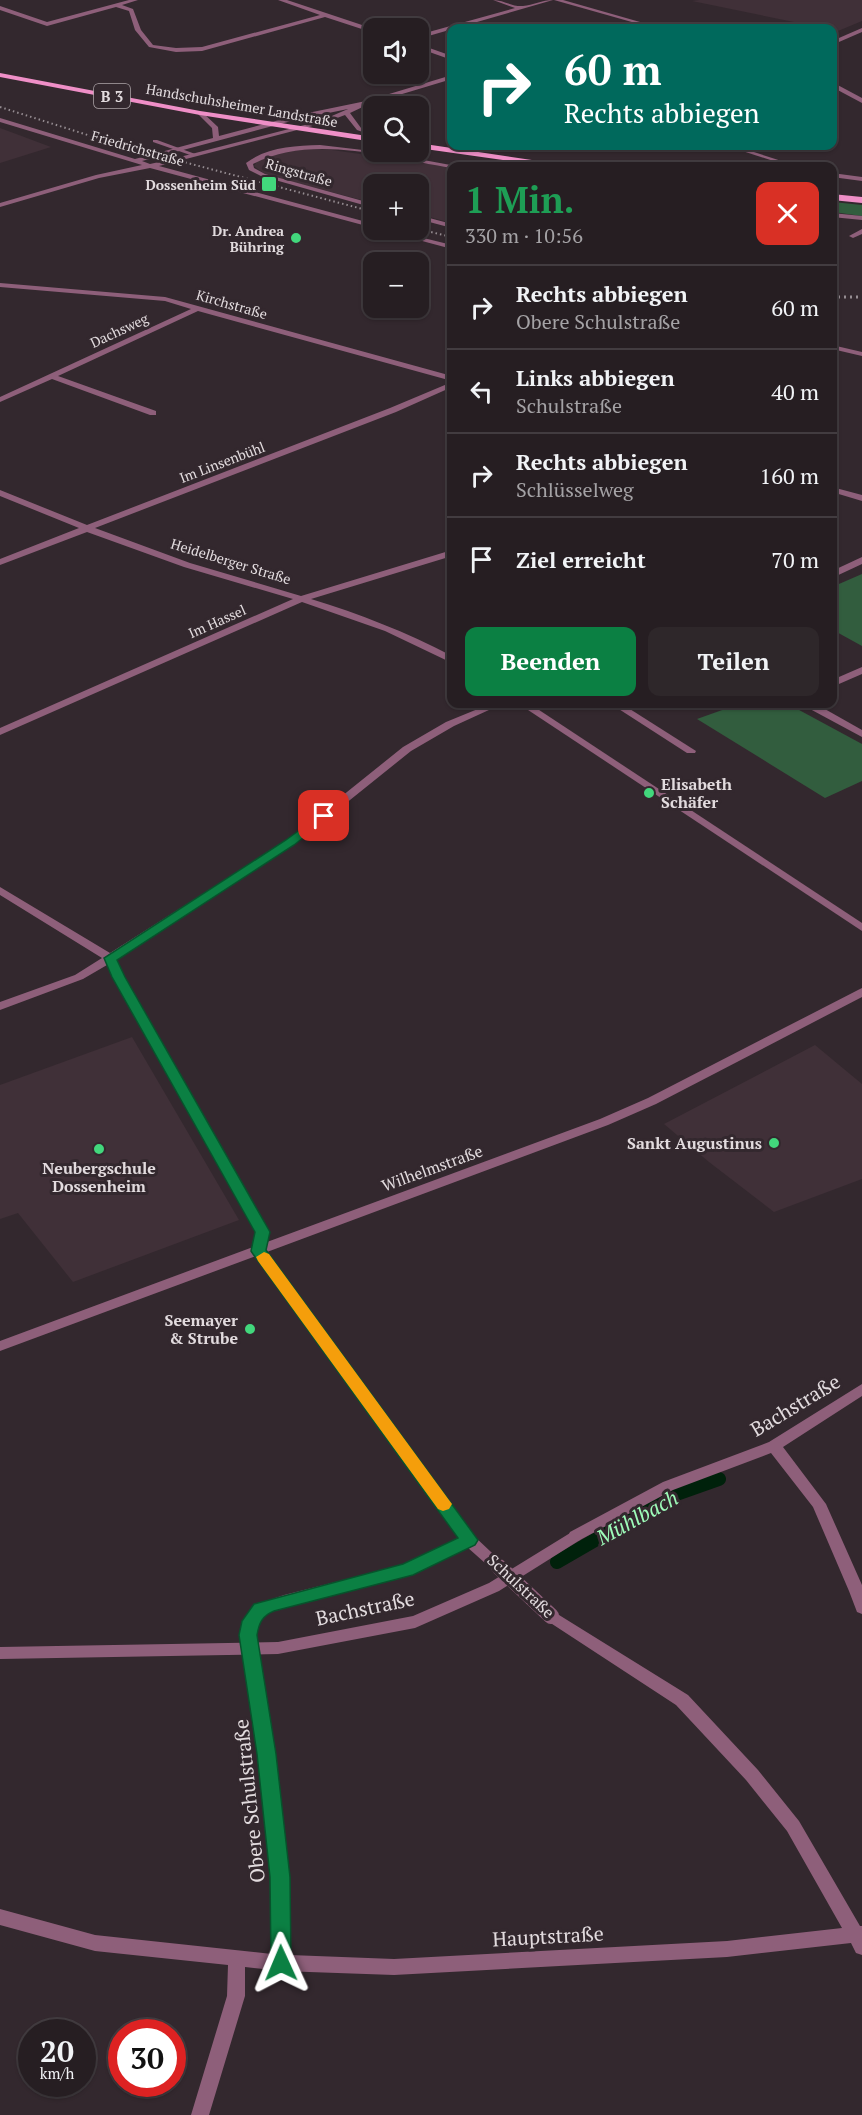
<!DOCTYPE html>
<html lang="de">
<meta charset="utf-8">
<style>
body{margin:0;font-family:"PT Serif",serif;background:#2e272a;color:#f1f3f6;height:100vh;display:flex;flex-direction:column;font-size:22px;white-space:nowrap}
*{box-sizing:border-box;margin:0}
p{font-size:20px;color:#a4a2a5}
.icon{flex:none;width:33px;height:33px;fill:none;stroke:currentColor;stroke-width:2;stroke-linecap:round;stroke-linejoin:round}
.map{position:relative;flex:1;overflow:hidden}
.details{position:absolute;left:447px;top:162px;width:390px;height:546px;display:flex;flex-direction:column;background:#261e22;border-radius:12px;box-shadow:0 2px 4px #0004,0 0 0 2px #423c40}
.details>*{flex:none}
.top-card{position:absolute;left:447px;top:24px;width:390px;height:126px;border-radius:12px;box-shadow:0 2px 4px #0004,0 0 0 2px #423c40;background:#00695c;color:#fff;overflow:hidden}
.controls{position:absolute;left:363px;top:18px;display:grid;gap:12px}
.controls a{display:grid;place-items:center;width:66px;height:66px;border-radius:12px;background:#261e22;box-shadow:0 2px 4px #0004,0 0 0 2px #423c40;font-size:30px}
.speed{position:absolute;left:18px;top:2019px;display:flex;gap:12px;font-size:30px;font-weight:700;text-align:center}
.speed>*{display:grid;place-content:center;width:78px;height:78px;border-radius:50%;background:#261e22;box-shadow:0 2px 4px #0004,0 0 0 2px #423c40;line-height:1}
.speed small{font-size:15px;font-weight:400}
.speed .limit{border:9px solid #d22;background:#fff;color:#111}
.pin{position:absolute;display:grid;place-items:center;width:51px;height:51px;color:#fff;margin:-26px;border-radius:12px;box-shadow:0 3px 9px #0006}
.me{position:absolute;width:66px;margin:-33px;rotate:359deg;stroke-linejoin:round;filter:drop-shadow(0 0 4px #0008)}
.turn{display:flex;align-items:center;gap:21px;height:126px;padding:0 18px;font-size:27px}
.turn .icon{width:78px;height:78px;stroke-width:2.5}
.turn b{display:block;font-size:42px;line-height:51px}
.round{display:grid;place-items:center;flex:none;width:63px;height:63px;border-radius:12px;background:#2e272a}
.overview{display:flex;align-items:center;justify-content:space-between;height:102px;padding:0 18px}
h1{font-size:36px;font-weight:600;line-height:45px;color:#1e9e55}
.cta{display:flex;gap:12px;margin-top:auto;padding:12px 18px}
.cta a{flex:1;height:69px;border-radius:12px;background:#0b8043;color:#fff;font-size:24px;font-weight:600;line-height:69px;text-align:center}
.cta a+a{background:#2e272a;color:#f1f3f6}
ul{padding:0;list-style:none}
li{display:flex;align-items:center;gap:18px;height:84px;padding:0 18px;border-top:2px solid #423c40}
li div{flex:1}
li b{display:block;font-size:22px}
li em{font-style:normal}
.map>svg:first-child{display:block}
.built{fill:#403038}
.green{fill:#325d3e}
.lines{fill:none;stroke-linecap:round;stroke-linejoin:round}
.stream{stroke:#00210b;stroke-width:14}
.service{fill:#8e5f7a;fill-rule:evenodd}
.pedestrian{fill:#8e5f7a;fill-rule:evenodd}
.minor{fill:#8e5f7a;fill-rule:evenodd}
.primary{fill:#ef8fc7;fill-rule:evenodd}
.rail-far1{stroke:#968d92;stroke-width:2;stroke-dasharray:1.5 3;stroke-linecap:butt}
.rail{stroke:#968d92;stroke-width:3;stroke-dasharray:2 4;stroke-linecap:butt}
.minor-bridge{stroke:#8e5f7a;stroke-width:16}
.route{fill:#0b8043;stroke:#07532c;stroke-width:1.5}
.slow{fill:#f59e0b}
.poi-dot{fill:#42d77c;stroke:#33282e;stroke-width:2}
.labels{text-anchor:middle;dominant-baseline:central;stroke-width:6;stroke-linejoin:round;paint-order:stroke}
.far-street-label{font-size:14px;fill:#e2dbde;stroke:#33282e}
.far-poi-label{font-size:14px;font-weight:bold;fill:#e2dbde;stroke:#33282e;text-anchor:end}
.shield{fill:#33282e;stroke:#aea5a9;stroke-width:1.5}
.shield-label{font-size:15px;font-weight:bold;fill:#e2dbde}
.poi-label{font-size:16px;font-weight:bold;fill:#e2dbde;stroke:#33282e;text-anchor:end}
.street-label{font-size:16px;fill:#e2dbde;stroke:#33282e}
.near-street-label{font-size:20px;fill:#e2dbde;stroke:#33282e}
.near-water-label{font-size:21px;font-style:italic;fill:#9efcb9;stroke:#33282e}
</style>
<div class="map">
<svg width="862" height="2115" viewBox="0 0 862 2115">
<rect width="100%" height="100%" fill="#33282e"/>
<g class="built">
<polygon points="699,0 862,0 862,21 838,31 692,1"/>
<polygon points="0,128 51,147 0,163"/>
<polygon points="312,149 332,150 451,167 451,223 419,214 418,184 374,184 373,203 266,175 254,166 258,160 289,151"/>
<polygon points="132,1037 239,1220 73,1282 18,1213 0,1219 0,1085"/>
<polygon points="815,1045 862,1084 862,1179 774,1212 709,1162 664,1124"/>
</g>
<g class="green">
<polygon points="833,202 862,205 862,216 833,212"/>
<polygon points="862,574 862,646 833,630 832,587"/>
<polygon points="739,704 788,704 862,744 862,781 825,798 697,719"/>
</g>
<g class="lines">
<polyline class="stream" points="557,1562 671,1496 719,1479"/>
<g class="service">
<polygon points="153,140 157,140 198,155 193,156 153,142"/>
<polygon points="862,229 862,234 853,238 849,236"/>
<polygon points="862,667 862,674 832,687 832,680"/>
<polygon points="611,704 622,704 696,751 695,753 687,753"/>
<polygon points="806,704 816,704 862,730 862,737 810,709"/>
</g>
<polygon class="pedestrian" points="575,1530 580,1532 582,1536 580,1540 499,1591 415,1628 278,1654 0,1659 0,1647 278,1642 413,1616 489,1583"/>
<g class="minor">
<polygon points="129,0 138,0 122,5 133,9 141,30 153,45 176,48 202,47 320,15 278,0 287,0 374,29 374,33 325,17 202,51 176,52 149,47 135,30 129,11 116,7 47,26 0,10 0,6 47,22"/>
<path d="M493 0C503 0 513 7 523 6 533 5 542 0 553 0L418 39V35L515 8Z"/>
<polygon points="554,0 563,0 661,28 653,28"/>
<polygon points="862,28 862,32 832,45 832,41"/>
<polygon points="418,44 452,56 452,60 418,48"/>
<path d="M452 75V79L369 104 350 113 361 128 374 132V136L357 130 345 115 324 123 159 166 374 224V228L150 168 99 178 0 207V203L96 175 142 165 0 122V118L135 159 213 138 212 128 198 114V112H202L218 127 219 136 298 115 366 101ZM348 109 320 121 168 160 150 164 142 161 299 119Z"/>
<polygon points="832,82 862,98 862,103 832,87"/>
<path d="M320 145 380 152 456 166 452 168C388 158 313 133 253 164L254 168 265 174 374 204V208L261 176 249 170 246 163C267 147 294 146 320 145Z"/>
<polygon points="727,146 735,146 797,166 789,166"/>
<polygon points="832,173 862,177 862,181 832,177"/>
<polygon points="832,213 862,216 862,220 832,217"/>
<polygon points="418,215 452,224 452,228 418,219"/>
<polygon points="381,230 391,230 452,245 452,249"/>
<polygon points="0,283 165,297 452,376 452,381 198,311 58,376 156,411 156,415 150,415 52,379 0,402 0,397 191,309 165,301 0,287"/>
<polygon points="832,345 862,352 862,356 832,349"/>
<path d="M452 382V387L396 412 95 528 190 563 301 596 452 550V556L311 599C360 614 406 632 452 656V663L385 631 302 602 0 735V728L293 599 184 567 87 532 0 565V559L79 528 0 496V490L87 525 390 408Z"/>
<polygon points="832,487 862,495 862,501 832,492"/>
<polygon points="862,557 862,564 832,578 832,571"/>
<path d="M490 704H502L454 726 411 751 294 845 116 959 124 977 269 1232 267 1242 600 1119 648 1098 858 990 862 988V997L656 1104 608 1125 267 1252 474 1536 507 1567 504 1571 499 1573 494 1571 467 1547 407 1576 284 1607C266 1613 259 1614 256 1635L275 1754 288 1877 290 1955 394 1959 727 1941 842 1928 787 1831 746 1780 676 1705 546 1620 543 1616 546 1612 551 1610 688 1695 758 1770 799 1821 860 1926H862V1955L856 1953 851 1943 727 1957 394 1975 281 1971 245 1967V1996L209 2115H191L227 1996 228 1965 95 1951 0 1925V1909L95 1935 272 1954V1877L259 1754 240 1635 242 1621 255 1605 284 1595 403 1565 459 1538 256 1256 0 1351V1341L253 1247 255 1232 107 965 83 979 0 1010V1002L75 975 102 958 0 895V887L110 953 286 841 403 747 446 722Z"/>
<polygon points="519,704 530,704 862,923 862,931"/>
<polygon points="862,1384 862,1396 783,1447 826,1504 862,1585 862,1614 857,1612 849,1591 813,1507 771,1453 673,1490 580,1540 575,1542 570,1540 568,1536 570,1532 663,1482 769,1442"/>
</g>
<g class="primary">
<polygon points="0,73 200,111 374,137 374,142 200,115 0,77"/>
<polygon points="418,143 559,164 563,166 546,166 418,148"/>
<polygon points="832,194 862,197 862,203 832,200"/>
</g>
<g class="rail-far1">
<polyline points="0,107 119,145 374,212"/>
<polyline points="418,229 452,237"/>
</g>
<polyline class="rail" points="832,297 862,297"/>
<polyline class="minor-bridge" points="499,1567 551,1616"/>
</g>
<path class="route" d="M324 812 328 813V818L294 845 117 960 125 977 270 1232 266 1250 478 1540 475 1545 413 1575 274 1611C262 1616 259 1623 257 1635L276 1754 290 1877 291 1963 288 1969 281 1972 274 1969 271 1963 270 1877 257 1754 239 1635 242 1621 254 1604 403 1564 458 1538 253 1254 251 1251 255 1232 112 977 104 958 286 840Z"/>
<polygon class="slow" points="264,1252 269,1254 449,1500 452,1504 449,1509 443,1511 438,1509 258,1261 256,1257"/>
<g class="poi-dot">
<rect x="261" y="176" width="16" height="16" rx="3"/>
<circle cx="296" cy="238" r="6"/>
<circle cx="649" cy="793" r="6"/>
<circle cx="774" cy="1143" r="6"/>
<circle cx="99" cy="1149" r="6"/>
<circle cx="250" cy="1329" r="6"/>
</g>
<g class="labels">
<g class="far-street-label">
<text transform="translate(242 105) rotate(10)">Handschuhsheimer Landstraße</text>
<text transform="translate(138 148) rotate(16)">Friedrichstraße</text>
<text transform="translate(299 172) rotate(16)">Ringstraße</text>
<text transform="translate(232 304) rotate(16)">Kirchstraße</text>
<text transform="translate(119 330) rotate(-25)">Dachsweg</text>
<text transform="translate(222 462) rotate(-21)">Im Linsenbühl</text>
<text transform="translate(231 561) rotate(17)">Heidelberger Straße</text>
<text transform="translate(217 621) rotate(-24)">Im Hassel</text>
</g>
<g class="far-poi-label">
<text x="256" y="184">Dossenheim Süd</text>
<text x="284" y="230">Dr. Andrea<tspan x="284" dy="16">Bühring</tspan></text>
</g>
<rect class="shield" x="94" y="84" width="36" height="24" rx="4.5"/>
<g class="shield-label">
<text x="112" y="96">B 3</text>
</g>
<g class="poi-label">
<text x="661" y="784" text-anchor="start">Elisabeth<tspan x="661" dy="18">Schäfer</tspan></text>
<text x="762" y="1143">Sankt Augustinus</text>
<text x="99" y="1168" text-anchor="middle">Neubergschule<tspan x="99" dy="18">Dossenheim</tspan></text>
<text x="238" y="1320">Seemayer<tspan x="238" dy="18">&amp; Strube</tspan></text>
</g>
<g class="street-label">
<text transform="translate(432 1168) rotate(-20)">Wilhelmstraße</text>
<text transform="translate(521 1586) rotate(43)">Schulstraße</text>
</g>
<g class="near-street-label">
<text transform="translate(795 1405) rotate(-31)">Bachstraße</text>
<text transform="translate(365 1608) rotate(-12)">Bachstraße</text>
<text transform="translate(249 1801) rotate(-96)">Obere Schulstraße</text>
<text transform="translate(548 1936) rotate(-3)">Hauptstraße</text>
</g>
<g class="near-water-label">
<text transform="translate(637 1517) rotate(-29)">Mühlbach</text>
</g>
</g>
</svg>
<div class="controls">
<a><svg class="icon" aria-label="sound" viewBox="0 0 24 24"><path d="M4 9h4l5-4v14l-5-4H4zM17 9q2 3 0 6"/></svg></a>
<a><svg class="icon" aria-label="search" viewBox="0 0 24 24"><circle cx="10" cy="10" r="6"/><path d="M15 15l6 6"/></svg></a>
<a>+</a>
<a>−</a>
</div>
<div class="speed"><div>20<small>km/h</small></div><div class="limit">30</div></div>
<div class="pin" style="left:324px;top:816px;background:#d93025"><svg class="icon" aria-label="arrive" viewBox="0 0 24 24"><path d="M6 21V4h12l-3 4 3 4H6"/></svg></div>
<svg class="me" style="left:281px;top:1963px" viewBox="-20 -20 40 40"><path d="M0-17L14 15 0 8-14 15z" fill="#0b8043" stroke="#fff" stroke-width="4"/></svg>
<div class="top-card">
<div class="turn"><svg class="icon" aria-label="right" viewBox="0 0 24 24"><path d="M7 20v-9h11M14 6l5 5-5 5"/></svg><div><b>60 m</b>Rechts abbiegen</div></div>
</div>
<section class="details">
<div class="overview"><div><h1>1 Min.</h1><p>330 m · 10:56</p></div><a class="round" style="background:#d93025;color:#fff"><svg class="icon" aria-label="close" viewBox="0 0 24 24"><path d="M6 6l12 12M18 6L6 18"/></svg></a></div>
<ul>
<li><svg class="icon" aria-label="right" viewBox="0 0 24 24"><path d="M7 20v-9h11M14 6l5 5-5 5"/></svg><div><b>Rechts abbiegen</b><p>Obere Schulstraße</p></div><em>60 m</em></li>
<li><svg class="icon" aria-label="left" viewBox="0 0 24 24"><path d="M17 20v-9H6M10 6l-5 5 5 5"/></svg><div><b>Links abbiegen</b><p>Schulstraße</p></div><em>40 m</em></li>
<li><svg class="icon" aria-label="right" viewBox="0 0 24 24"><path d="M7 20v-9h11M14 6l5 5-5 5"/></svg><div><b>Rechts abbiegen</b><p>Schlüsselweg</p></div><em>160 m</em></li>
<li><svg class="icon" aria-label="arrive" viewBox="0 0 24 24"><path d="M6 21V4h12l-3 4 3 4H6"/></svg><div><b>Ziel erreicht</b></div><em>70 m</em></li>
</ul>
<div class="cta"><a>Beenden</a><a>Teilen</a></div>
</section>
</div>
